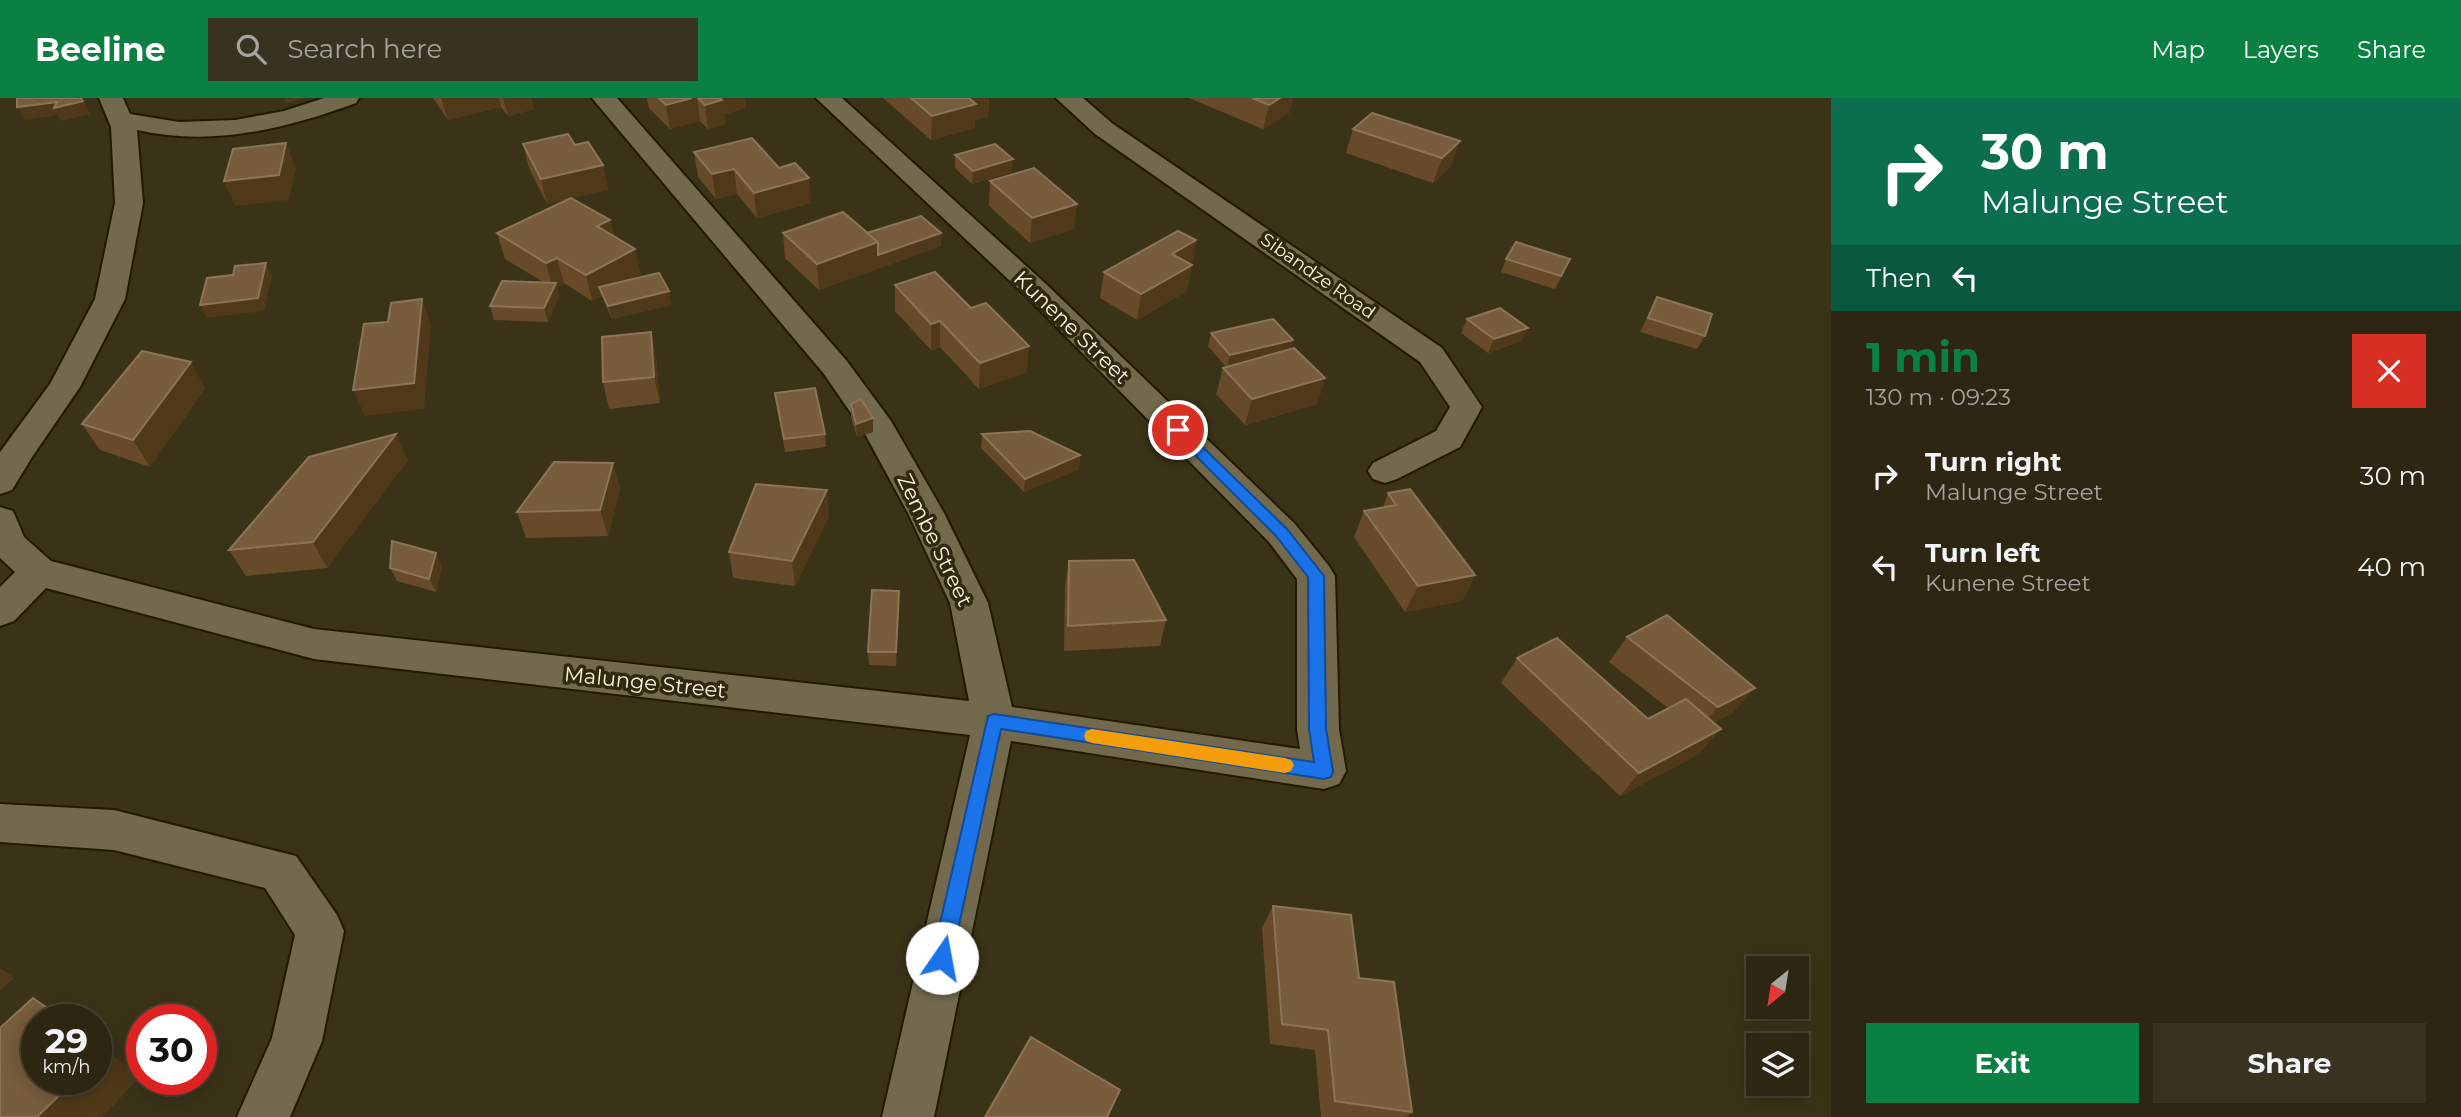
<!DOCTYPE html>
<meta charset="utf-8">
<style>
body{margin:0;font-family:Montserrat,sans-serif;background:#383220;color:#f1f3f6;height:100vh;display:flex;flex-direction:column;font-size:26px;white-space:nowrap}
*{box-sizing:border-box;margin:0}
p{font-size:23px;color:#a6a59f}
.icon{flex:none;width:38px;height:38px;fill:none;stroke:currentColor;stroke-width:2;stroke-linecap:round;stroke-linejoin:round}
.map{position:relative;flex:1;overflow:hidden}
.side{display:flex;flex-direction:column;background:#2c2612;width:630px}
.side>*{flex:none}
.banner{background:#0b6e4f;color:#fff;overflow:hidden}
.needle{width:46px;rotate:210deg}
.controls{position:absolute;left:1746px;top:858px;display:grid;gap:14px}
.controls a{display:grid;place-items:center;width:63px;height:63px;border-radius:0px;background:#2c2612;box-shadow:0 4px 18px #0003,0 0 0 2px #484332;font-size:35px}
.speed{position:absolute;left:21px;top:906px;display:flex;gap:14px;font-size:35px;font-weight:700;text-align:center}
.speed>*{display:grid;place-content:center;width:91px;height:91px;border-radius:50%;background:#2c2612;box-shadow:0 4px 18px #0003,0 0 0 2px #484332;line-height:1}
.speed small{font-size:18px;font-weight:400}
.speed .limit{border:10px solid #d22;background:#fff;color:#111}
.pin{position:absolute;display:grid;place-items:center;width:60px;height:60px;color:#fff;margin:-30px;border:4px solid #fff;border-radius:50%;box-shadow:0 2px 7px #0007}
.me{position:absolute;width:77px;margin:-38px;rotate:12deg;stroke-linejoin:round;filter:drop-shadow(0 0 5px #0008)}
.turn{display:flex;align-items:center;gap:24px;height:147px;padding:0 35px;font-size:32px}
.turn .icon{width:91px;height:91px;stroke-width:2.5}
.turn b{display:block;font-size:49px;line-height:60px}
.then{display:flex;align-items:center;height:66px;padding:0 35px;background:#0003;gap:14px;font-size:26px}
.round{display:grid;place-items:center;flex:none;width:74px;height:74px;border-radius:0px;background:#383220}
.head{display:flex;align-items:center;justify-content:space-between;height:119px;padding:0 35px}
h1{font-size:42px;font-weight:700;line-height:52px;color:#0b8043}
.button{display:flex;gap:14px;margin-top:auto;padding:14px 35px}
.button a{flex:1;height:80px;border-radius:0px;background:#0b8043;color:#fff;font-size:28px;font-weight:700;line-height:80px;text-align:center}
.button a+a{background:#383220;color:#f1f3f6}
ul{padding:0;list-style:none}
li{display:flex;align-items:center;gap:21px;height:91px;padding:0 35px}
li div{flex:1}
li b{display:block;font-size:26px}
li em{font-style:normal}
header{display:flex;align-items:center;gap:42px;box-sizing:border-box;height:98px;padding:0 35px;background:#0b8043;color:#fff}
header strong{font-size:33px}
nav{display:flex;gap:38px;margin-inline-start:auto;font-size:24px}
.search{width:490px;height:63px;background:#383220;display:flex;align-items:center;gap:18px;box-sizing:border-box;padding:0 24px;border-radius:0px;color:#a6a59f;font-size:26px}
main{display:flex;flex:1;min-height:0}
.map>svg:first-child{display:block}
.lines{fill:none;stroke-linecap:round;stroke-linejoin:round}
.minor-casing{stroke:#221a01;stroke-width:4}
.minor{fill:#736a4d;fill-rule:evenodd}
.wall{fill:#674a29}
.shaded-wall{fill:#4f391a}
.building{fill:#775c3d;stroke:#8b7458;stroke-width:2}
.route{fill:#1a73e8;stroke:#114b97;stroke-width:2}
.slow{fill:#f59e0b}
.labels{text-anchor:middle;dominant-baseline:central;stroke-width:7;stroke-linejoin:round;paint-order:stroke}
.far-street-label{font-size:18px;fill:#faf5e5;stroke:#31290e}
.street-label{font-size:21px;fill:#faf5e5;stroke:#31290e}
</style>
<header>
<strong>Beeline</strong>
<div class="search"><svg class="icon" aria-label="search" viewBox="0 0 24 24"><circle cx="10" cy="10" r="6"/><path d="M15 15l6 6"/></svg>Search here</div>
<nav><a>Map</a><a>Layers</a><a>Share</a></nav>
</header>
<main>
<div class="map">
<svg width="1831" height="1019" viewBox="0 0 1831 1019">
<rect width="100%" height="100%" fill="#3b3318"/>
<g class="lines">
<defs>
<g id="minor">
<path d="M99 0H123L130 16 179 24 235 22 284 13 324 0H359L356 5C285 31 212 49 137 32L143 105 125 201 80 289 32 359 12 392 0 396V354L50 286 95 201 115 105 111 29Z"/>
<polygon points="592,0 617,0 846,262 891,323 944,415 988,505 1012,609 1300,651 1297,631 1297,481 1269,444 1027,199 816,0 842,0 1047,187 1295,426 1329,468 1335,478 1339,631 1346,673 1339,686 1324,691 1011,643 934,1019 882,1019 970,637 314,561 46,490 14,523 0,528 0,489 15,474 0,460 0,409 13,413 24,439 51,463 314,531 969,603 950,505 908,415 864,334 824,276"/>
<polygon points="1056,0 1083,0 1113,26 1442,250 1482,309 1460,349 1397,381 1385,385 1373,381 1368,373 1373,365 1436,333 1450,309 1420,264 1095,36"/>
<polygon points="0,706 114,712 296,758 337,817 344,833 322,943 290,1019 237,1019 272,940 295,837 265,790 114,752 0,744"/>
</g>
</defs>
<use href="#minor" class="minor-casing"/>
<use href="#minor" class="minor"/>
</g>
<g class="wall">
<polygon points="433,0 531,0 534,11 508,18 501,9 448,22"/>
<polygon points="647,0 745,0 746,10 724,16 725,26 708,31 700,23 670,31 649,10"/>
<polygon points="883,0 989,0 988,19 975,22 975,30 931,42"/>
<polygon points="1189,0 1293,0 1289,15 1263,31"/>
<polygon points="1353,31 1460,43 1451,67 1433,85 1346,55"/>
<polygon points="523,46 575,47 603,67 608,92 572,100 610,122 614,138 641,176 632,181 669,193 671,207 612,221 602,198 592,203 564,185 557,189 559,198 548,224 494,222 490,208 543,184 505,161 497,135 568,101 547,106 529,70"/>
<polygon points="694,54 811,105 757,120 737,96 716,101 698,79"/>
<polygon points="955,57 1012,74 972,86 955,70"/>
<polygon points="990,83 1074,131 1030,145 989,108"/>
<polygon points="783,135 867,135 941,148 819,192 785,160"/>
<polygon points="1196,142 1187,193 1137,222 1100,200 1104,174"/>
<polygon points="1506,161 1564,174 1555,191 1501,174"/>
<polygon points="895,187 1027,274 979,291 940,249 931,252 895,213"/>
<polygon points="1657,199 1705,238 1697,251 1640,234"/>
<polygon points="1467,221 1528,230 1521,243 1488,255 1461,235"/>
<polygon points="1211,235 1293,242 1290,251 1325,280 1317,306 1245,327 1216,296 1223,270 1226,269 1208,248"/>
<polygon points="656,260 660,305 609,311 603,284"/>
<polygon points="205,290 150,369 100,352 82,326"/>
<polygon points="775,295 825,336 826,349 785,354"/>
<polygon points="851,306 873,334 857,339 851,320"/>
<polygon points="982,336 1080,357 1079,371 1024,394 981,350"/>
<polygon points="408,362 327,470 246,478 229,452"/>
<polygon points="613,365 620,392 608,438 526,440 517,414"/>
<polygon points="1388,395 1475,477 1462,503 1405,514 1354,439 1364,413 1383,410"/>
<polygon points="829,418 795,488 733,480 729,454"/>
<polygon points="1069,463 1166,522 1160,548 1064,553 1065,489"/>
<polygon points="442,469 436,494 397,483 390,470"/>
<polygon points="899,493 896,568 869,567 868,554"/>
<polygon points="1627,539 1733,615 1713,625 1699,656 1620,698 1501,585 1517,560 1648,621 1668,610 1609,564"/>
<polygon points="1273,808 1359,880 1412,1014 1407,1019 1321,1019 1315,952 1270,946 1262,830"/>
</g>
<g class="shaded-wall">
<polygon points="284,0 304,0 286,5"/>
<polygon points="441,0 499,0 501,9 448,22"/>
<polygon points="503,0 531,0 534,11 508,18"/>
<polygon points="692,0 697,0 700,23 670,31 666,7"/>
<polygon points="714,0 745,0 746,10 724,16 725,26 708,31 705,7"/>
<polygon points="969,0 989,0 988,19 975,22 975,30 931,42 932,18"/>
<polygon points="1280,0 1293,0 1289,15 1263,31 1269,7"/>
<polygon points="83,3 90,16 61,23 58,17 25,22 17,9 57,4"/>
<polygon points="1460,43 1451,67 1433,85 1442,60"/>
<polygon points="286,45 296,70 289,102 235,108 224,83"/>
<polygon points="1013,61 1012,74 972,86 973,73"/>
<polygon points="603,67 608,92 547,106 541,81"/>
<polygon points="734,71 737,96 716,101 712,76"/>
<polygon points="809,80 811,105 757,120 754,95"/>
<polygon points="1077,106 1074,131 1030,145 1032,120"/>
<polygon points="610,122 616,147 597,128"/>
<polygon points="941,135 941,148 819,192 817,166 878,144"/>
<polygon points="1196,142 1187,193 1137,222 1141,196 1172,156"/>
<polygon points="635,151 641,176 603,197 599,189 602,198 592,203 586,177"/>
<polygon points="557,160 564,185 557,189 559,198 548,224 544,210 553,191 546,165"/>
<polygon points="266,165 272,178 264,213 207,220 200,207"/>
<polygon points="669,193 671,207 612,221 608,208"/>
<polygon points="422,201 431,227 424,311 365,318 353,292"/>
<polygon points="940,223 940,249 931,252 931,226"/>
<polygon points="1528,230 1521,243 1488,255 1494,241"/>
<polygon points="651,234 656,260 660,305 654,279"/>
<polygon points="1293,242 1289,256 1227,271 1230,257"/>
<polygon points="1029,248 1027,274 979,291 980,265"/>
<polygon points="191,264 205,290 150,369 133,342"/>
<polygon points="1325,280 1317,306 1245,327 1252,301"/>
<polygon points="873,320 873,334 857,339 856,326"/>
<polygon points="396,336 408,362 327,470 313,444"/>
<polygon points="1080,357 1079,371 1024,394 1025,381"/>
<polygon points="613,365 620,392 608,438 600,412"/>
<polygon points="827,392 829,418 795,488 792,463"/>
<polygon points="436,455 442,469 436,494 429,481"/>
<polygon points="1475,477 1462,503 1405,514 1418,488"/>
<polygon points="899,493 899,506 896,568 896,554"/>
<polygon points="1755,590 1733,615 1697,633 1718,609"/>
<polygon points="1721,631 1699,656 1620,698 1639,675"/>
<polygon points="0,870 14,880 0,892"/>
<polygon points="105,952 141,978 102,1019 37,1019 75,982 96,982 96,960"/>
<polygon points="1120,992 1109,1019 1107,1019"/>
</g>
<g class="building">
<polygon points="17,0 81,0 83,3 54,10 57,4 17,9"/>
<polygon points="659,0 692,0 666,7"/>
<polygon points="698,0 720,0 722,2 705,7"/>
<polygon points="911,0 969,0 976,6 932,18"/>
<polygon points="1252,0 1280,0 1269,7"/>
<polygon points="1372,15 1460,43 1442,60 1353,31"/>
<polygon points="568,36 575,47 588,44 603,67 541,81 523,46"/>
<polygon points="752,40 779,70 795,65 809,80 754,95 734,71 712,76 694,54"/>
<polygon points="286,45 279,77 224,83 233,51"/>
<polygon points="995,46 1013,61 973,73 955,57"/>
<polygon points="1034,70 1077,106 1032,120 990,83"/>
<polygon points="571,100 610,122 597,128 635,151 586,177 557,160 546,165 497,135"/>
<polygon points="843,114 878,144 817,166 783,135"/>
<polygon points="921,118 941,135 878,157 878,144 867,135"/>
<polygon points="1178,133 1196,142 1172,156 1192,167 1141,196 1104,174"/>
<polygon points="1516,144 1570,161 1561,178 1506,161"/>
<polygon points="266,165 258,200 200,207 207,180 233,177 235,168"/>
<polygon points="935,174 971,210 986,205 1029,248 980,265 940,223 931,226 895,187"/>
<polygon points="659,175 669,193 608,208 599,189"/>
<polygon points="502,183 556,185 544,210 490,208"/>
<polygon points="1657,199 1712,216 1705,238 1648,220"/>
<polygon points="422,201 414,285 353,292 364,226 388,224 391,205"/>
<polygon points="1500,210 1528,230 1494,241 1467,221"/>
<polygon points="1273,221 1293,242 1230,257 1211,235"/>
<polygon points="651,234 654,279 603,284 602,239"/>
<polygon points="1294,250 1325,280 1252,301 1223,270"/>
<polygon points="142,253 191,264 133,342 82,326"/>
<polygon points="815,290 825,336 784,341 775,295"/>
<polygon points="861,301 873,320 856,326 851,306"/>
<polygon points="1030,333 1080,357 1025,381 982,336"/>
<polygon points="396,336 313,444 229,452 309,359"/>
<polygon points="554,364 613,365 600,412 517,414"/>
<polygon points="756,386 827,392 792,463 729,454"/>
<polygon points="1410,391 1475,477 1418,488 1364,413 1396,407 1388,395"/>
<polygon points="392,443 436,455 429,481 390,470"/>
<polygon points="1134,462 1166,522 1068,528 1069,463"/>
<polygon points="872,492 899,493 896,554 868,554"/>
<polygon points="1667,517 1755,590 1718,609 1627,539"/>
<polygon points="1557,540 1648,621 1686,601 1721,631 1639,675 1517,560"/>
<polygon points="1273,808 1351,817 1359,880 1394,884 1412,1014 1335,1003 1328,932 1282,926"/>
<polygon points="33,900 64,922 37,922 37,982 75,982 37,1019 0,1019 0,930"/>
<polygon points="1031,939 1120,992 1107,1019 985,1019"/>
<polygon points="96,946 105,952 96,960"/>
</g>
<polygon class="route" points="1178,327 1182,329 1287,431 1324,478 1326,631 1333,673 1331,679 1324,681 1001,631 952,860 949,867 942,870 935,867 932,860 988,618 994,616 1314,664 1309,631 1308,479 1276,438 1173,335 1173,329"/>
<polygon class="slow" points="1092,631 1285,660 1291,662 1294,667 1291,673 1285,675 1092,645 1086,643 1084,638 1086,633"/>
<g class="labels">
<g class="far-street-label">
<text transform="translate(1318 178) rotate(35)">Sibandze Road</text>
</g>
<g class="street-label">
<text transform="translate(1072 229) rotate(44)">Kunene Street</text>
<text transform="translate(935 442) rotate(64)">Zembe Street</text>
<text transform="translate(645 584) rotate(6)">Malunge Street</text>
</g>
</g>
</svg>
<div class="controls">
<a><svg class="needle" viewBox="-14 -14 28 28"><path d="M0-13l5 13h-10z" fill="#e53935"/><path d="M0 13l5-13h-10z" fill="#a6a59f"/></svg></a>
<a><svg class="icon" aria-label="layers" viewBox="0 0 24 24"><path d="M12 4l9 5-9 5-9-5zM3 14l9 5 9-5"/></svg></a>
</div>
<div class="speed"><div>29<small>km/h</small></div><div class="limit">30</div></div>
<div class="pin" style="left:1178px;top:332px;background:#d93025"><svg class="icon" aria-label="arrive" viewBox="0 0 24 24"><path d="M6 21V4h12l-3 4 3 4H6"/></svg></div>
<svg class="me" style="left:942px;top:860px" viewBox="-20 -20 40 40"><circle r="19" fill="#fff"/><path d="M0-13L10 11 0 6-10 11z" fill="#1a73e8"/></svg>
</div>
<section class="side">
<div class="banner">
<div class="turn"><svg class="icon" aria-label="right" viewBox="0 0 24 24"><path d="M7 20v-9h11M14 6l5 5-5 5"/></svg><div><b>30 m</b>Malunge Street</div></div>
<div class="then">Then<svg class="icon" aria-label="left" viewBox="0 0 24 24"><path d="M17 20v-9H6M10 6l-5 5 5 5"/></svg></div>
</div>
<div class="head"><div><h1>1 min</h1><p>130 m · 09:23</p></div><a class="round" style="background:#d93025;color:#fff"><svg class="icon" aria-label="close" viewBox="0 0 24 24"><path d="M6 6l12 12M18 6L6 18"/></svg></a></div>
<ul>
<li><svg class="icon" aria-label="right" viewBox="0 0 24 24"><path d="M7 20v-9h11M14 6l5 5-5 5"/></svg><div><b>Turn right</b><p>Malunge Street</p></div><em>30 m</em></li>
<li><svg class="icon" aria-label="left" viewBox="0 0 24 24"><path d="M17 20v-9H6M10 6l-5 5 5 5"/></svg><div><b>Turn left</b><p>Kunene Street</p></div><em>40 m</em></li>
</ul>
<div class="button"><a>Exit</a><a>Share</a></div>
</section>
</main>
